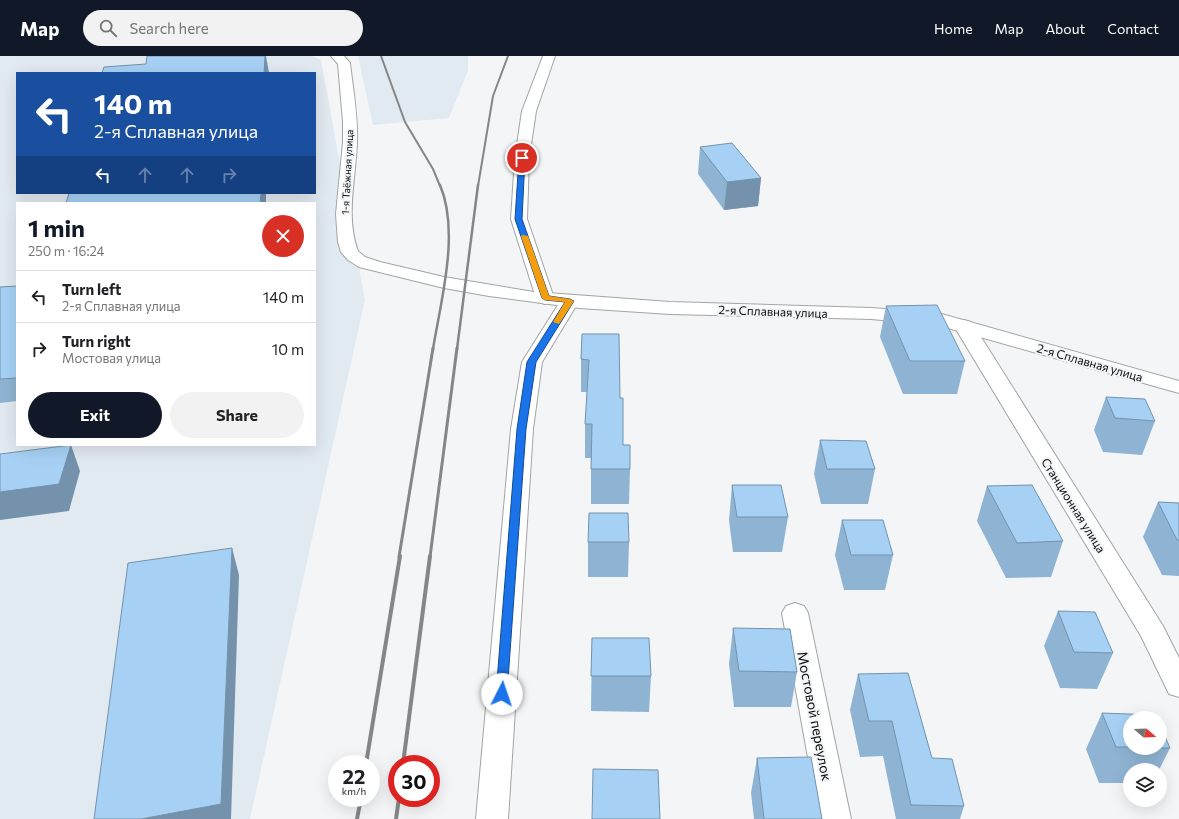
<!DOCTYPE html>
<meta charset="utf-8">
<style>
body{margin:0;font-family:Commissioner,sans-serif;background:#f2f2f2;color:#202124;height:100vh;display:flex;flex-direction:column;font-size:15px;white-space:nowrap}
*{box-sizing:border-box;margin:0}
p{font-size:13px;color:#757577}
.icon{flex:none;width:22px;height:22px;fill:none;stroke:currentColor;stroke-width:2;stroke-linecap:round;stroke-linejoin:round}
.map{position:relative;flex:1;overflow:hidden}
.sheet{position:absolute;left:16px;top:146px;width:300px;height:244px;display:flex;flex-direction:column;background:#fff;border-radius:0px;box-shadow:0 4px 16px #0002}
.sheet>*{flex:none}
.hud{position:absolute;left:16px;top:16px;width:300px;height:122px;border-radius:0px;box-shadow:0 4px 16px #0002;background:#1a4fa0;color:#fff;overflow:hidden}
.needle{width:26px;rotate:109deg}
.fabs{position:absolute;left:1123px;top:655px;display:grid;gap:8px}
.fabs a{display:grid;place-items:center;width:44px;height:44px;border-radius:50%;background:#fff;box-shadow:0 4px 16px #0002;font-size:20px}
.speed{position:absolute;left:328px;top:699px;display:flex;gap:8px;font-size:20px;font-weight:700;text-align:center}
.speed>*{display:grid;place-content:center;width:52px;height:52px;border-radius:50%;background:#fff;box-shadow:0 4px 16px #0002;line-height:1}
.speed small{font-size:10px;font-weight:400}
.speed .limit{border:6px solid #d22;background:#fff;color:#111}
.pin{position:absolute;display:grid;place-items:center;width:34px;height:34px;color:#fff;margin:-17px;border:2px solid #fff;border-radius:50%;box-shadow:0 1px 4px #0007}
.me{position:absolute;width:44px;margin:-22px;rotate:4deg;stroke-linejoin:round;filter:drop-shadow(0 0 3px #0008)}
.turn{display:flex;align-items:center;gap:14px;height:84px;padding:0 12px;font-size:18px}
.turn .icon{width:52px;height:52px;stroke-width:2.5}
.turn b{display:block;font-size:28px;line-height:34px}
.lanes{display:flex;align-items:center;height:38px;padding:0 12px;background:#0003;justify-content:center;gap:20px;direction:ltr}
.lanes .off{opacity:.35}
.round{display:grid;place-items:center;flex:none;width:42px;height:42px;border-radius:21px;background:#f2f2f2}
.overview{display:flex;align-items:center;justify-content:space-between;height:68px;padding:0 12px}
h1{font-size:24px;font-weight:700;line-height:30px;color:#111827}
.cta{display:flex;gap:8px;margin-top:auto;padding:8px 12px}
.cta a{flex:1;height:46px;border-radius:24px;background:#111827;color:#fff;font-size:16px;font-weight:700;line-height:46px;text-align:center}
.cta a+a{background:#f2f2f2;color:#202124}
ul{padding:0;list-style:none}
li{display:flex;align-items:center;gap:12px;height:52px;padding:0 12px;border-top:1px solid #e0e0e0}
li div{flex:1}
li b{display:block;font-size:15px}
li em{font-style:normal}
header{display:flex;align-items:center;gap:24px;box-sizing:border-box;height:56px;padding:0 20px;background:#111827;color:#fff}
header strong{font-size:19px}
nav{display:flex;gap:22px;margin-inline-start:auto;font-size:14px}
.search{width:280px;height:36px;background:#f2f2f2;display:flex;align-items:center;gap:10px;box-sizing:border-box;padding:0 14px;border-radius:22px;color:#757577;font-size:15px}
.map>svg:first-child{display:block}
.built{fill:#e2eaf1;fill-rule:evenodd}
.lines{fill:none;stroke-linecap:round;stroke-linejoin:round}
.minor-casing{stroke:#a2a4a5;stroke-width:2}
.tertiary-casing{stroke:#a2a4a5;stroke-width:2}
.minor{fill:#fff;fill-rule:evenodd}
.tertiary{fill:#fff;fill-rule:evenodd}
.rail-far3{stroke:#858687;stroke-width:2}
.rail-far2{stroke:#858687;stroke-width:2.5}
.rail-far1{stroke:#858687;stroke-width:3}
.rail{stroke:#858687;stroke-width:4}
.wall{fill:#8fb4d3}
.shaded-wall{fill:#7492ac}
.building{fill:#a6d1f5;stroke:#7492ac}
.route{fill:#1a73e8;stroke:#114b97}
.slow{fill:#f59e0b}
.labels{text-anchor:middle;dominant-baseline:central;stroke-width:4;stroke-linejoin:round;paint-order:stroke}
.far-street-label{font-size:10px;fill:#0c0d0d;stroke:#f4f5f7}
.street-label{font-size:12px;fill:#0c0d0d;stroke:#f4f5f7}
.near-street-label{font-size:14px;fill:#0c0d0d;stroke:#f4f5f7}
</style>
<header>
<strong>Map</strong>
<div class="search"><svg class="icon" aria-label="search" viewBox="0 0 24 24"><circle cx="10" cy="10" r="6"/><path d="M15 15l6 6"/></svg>Search here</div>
<nav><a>Home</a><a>Map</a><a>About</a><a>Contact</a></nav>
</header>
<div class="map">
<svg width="1179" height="763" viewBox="0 0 1179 763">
<rect width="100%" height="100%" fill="#f4f5f7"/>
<g class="built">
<path d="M0 0H312L321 4 365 244 250 763H0ZM17 17H315V137H17ZM17 147H315V389H17Z"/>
<polygon points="358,0 468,0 468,14 449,62 373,69"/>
</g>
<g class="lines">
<defs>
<g id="minor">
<polygon points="543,0 555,0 536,55 529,102 527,163 554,242 552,246 545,248 538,246 536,242 511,163 515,102 522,55"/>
<polygon points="570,239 577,241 579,245 542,306 533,373 508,763 476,763 511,373 522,306 563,241"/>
<polygon points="964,264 971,266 974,270 1163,570 1179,602 1179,641 1169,638 1141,580 954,270 957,266"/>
<polygon points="795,547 804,550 808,557 851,763 819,763 782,557 786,550"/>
</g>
<path id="tertiary" d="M331 0H344L350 7C353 33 358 60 357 86 356 122 345 160 358 195L365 201 380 206 444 221 534 236 670 246 871 252 938 257 1179 325V337L937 269 871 263 670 258 579 252 489 240 444 232 359 211 348 204 341 196 338 186 336 158 343 86V66L338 8Z"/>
</defs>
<use href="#minor" class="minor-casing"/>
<use href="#tertiary" class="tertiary-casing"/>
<use href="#minor" class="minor"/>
<use href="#tertiary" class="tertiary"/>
<g class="rail-far3">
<polyline points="381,0 405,66 433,113 440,130"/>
<polyline points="478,130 493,40 508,0"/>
</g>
<g class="rail-far2">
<path d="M433 293C441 244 460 176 440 129"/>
<polyline points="457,293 478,129"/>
</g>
<g class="rail-far1">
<polyline points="399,501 433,292"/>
<polyline points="430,501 457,292"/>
</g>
<g class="rail">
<polyline points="366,708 400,500"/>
<polyline points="403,708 430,500"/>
<polyline points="357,763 361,742"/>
<polyline points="396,763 399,742"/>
</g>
</g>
<g class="wall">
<polygon points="700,91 761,122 758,150 724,154 698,118"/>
<polygon points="17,230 17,345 0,347 0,231"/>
<polygon points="886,250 965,305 957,338 903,338 880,281"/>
<polygon points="582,278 620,342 623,389 630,413 629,448 591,448 591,402 585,402 585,368 587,336 581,336 581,303"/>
<polygon points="1106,341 1155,365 1142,399 1103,396 1094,374"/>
<polygon points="820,384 875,413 868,448 821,448 814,418"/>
<polygon points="732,429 788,461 782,496 733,496 729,464"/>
<polygon points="987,430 1063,485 1051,521 1006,522 977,465"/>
<polygon points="1158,446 1179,447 1179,520 1162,519 1143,481"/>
<polygon points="842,464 893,499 885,534 844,534 835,499"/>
<polygon points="588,486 629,486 628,521 588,521"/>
<polygon points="1058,555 1113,597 1097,633 1060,632 1044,590"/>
<polygon points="733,572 797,616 791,651 734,651 729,608"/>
<polygon points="592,582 651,620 649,656 591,655"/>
<polygon points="858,618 932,702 964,750 960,763 896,763 883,700 860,701 850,654"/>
<polygon points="1102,657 1130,662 1130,692 1170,692 1159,714 1130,714 1130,727 1099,727 1086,693"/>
<polygon points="757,702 822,763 754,763 751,737"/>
</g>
<g class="shaded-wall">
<polygon points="264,0 266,0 269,17 264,17"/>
<polygon points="761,122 758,150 724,154 727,126"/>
<polygon points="261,137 266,137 266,147 260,147"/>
<polygon points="71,389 80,415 69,455 0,464 0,436"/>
<polygon points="232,492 239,519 231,763 141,763"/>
</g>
<g class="building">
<polygon points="147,0 265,0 264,17 102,17 104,11 146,8"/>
<polygon points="732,87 761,122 727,126 700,91"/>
<polygon points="69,137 261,137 260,147 66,147"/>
<polygon points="17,230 17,322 0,323 0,231"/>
<polygon points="937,249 965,305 910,305 886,250"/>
<polygon points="582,278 619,278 620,342 623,342 623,389 630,389 630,413 591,413 592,368 585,368 589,304 581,303"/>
<polygon points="1106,341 1145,343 1155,365 1115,362"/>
<polygon points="820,384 866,385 875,413 827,413"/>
<polygon points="71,389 59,428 0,436 0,398"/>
<polygon points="732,429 781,429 788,461 737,461"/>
<polygon points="1032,429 1063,485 1017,487 987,430"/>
<polygon points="1158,446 1179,447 1179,484 1177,484"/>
<polygon points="589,457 628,457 629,486 588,486"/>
<polygon points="842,464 883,464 893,499 851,499"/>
<polygon points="232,492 221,748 141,763 94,763 128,507"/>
<polygon points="1058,555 1095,556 1113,597 1074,596"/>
<polygon points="733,572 790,573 797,616 739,615"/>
<polygon points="592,582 649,582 651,620 591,620"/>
<polygon points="908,617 932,702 952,703 964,750 911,749 892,665 869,665 858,618"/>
<polygon points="1102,657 1155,659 1157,662 1130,662 1130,691 1116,691"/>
<polygon points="1160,669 1170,692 1160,692"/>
<polygon points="811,701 822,763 764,763 757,702"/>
<polygon points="593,713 658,714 660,763 592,763"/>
</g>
<polygon class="route" points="522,100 525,102 522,163 549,240 570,243 574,245 536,306 526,373 507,638 506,641 497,641 496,638 517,373 527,306 565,246 545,244 542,242 515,163 519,102"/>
<polygon class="slow" points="522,179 528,180 549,240 570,243 574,245 559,268 553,266 565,246 545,244 542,242 521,180"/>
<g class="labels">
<g class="far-street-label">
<text transform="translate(347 116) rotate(-87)">1-я Таёжная улица</text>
</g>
<g class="street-label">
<text transform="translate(773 255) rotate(2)">2-я Сплавная улица</text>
<text transform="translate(1090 306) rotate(16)">2-я Сплавная улица</text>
<text transform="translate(1074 449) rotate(58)">Станционная улица</text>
</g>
<g class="near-street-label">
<text transform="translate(815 660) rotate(79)">Мостовой переулок</text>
</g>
</g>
</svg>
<div class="fabs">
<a><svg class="needle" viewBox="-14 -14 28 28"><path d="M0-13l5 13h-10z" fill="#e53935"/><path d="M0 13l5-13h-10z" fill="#757577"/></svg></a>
<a><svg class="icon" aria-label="layers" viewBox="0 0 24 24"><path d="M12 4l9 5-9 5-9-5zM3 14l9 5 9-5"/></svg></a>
</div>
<div class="speed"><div>22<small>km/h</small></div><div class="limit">30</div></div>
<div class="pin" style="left:522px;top:102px;background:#d93025"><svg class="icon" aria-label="arrive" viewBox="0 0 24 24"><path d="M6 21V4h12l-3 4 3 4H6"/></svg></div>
<svg class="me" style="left:502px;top:638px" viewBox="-20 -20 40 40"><circle r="19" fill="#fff"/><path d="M0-13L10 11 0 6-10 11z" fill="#1a73e8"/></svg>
<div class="hud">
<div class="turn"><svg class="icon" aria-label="left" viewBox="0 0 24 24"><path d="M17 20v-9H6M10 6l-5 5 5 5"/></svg><div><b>140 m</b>2-я Сплавная улица</div></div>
<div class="lanes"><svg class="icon" aria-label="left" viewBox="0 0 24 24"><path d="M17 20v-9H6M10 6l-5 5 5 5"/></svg><svg class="icon off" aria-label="ahead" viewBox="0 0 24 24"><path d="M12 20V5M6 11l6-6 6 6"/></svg><svg class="icon off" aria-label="ahead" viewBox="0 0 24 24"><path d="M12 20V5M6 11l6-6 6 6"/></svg><svg class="icon off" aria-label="right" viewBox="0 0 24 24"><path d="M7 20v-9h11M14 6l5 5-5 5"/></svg></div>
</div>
<section class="sheet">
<div class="overview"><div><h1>1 min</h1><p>250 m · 16:24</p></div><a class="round" style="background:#d93025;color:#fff"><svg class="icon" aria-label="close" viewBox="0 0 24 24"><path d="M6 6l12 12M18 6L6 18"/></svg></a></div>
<ul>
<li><svg class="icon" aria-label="left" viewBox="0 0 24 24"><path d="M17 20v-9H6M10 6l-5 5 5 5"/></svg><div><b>Turn left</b><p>2-я Сплавная улица</p></div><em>140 m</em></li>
<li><svg class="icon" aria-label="right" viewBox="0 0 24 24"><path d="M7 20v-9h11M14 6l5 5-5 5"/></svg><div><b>Turn right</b><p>Мостовая улица</p></div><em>10 m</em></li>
</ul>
<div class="cta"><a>Exit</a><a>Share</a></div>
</section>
</div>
